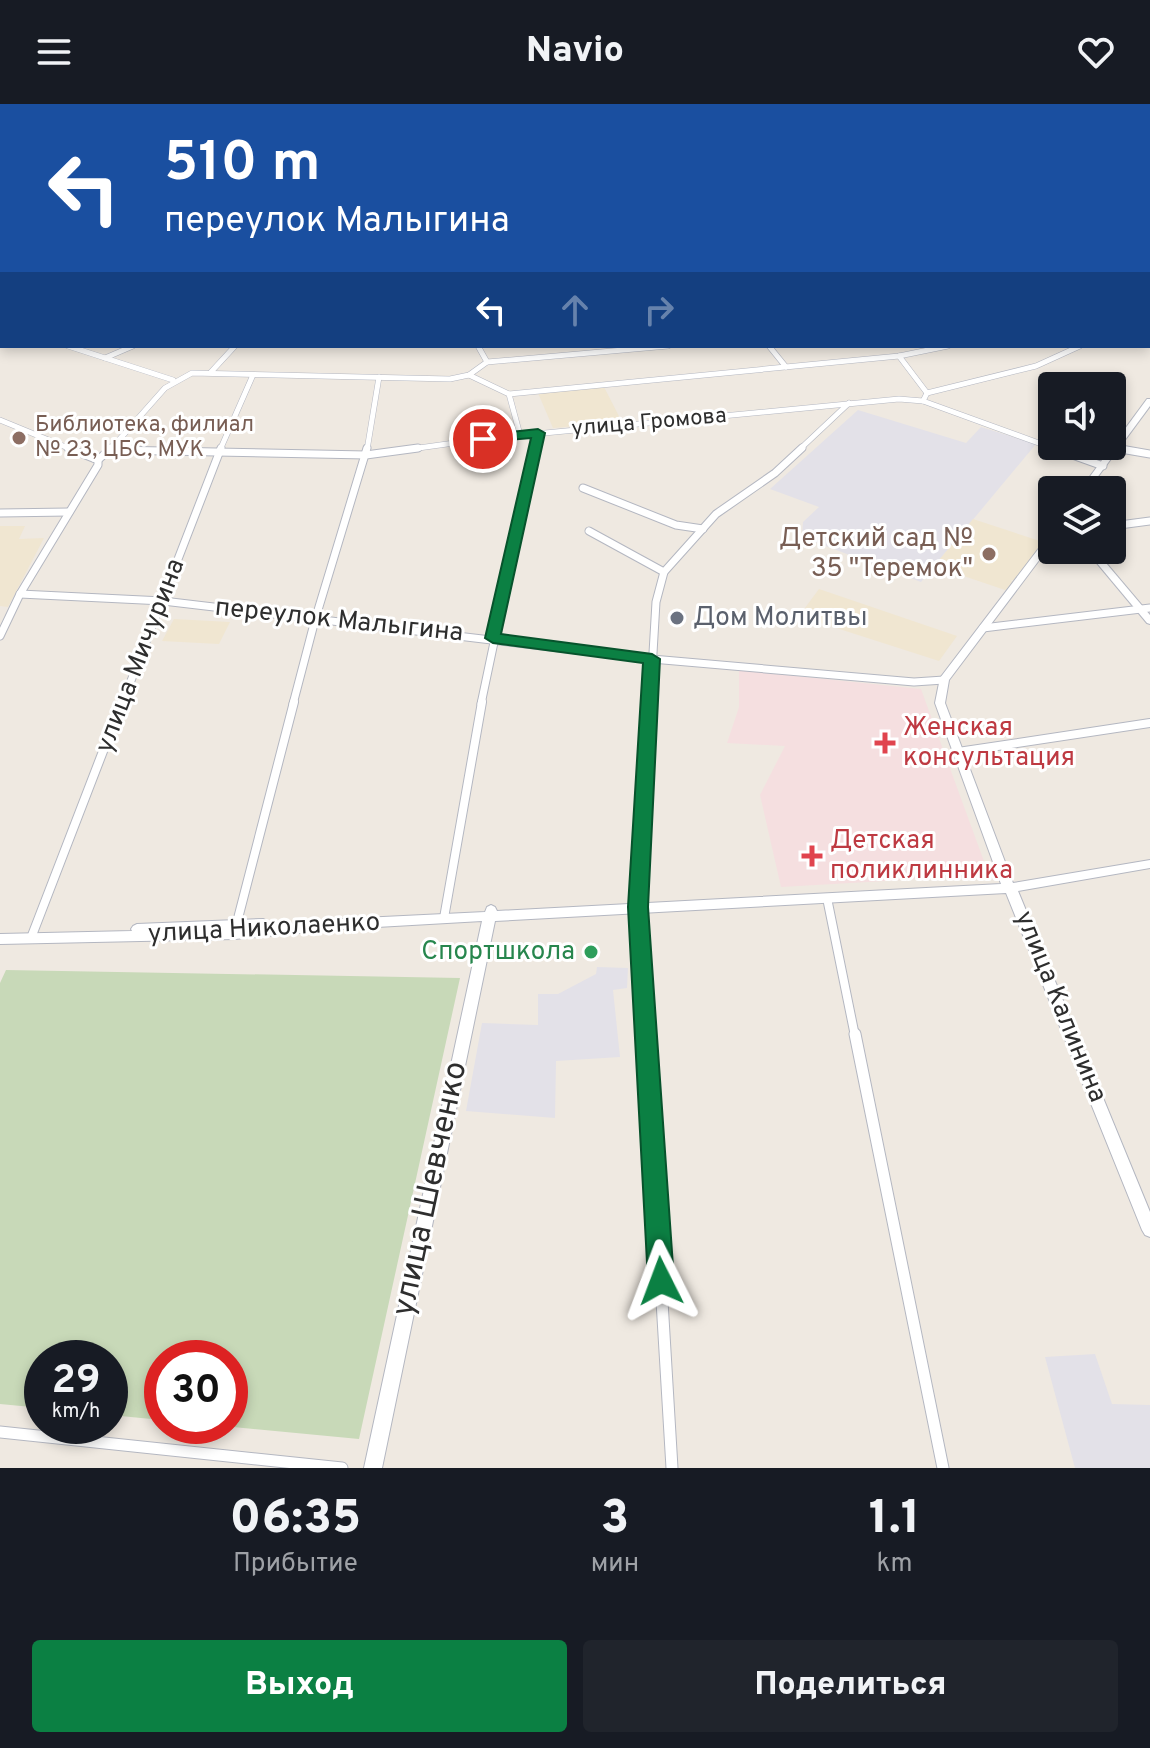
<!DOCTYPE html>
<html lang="ru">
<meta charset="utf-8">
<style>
body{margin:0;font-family:Overpass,sans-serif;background:#20242c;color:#f1f3f6;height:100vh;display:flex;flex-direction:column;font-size:30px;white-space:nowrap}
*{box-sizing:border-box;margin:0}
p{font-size:26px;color:#9ea1a6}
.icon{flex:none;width:44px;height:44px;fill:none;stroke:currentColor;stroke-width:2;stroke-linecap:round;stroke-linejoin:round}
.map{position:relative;height:1364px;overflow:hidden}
.panel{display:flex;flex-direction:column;background:#171b24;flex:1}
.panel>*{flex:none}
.banner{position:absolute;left:0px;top:0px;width:1150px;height:244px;box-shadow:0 4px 12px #0003;background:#1a4fa0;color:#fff;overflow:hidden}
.controls{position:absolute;left:1038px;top:268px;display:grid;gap:16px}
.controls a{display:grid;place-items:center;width:88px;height:88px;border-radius:8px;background:#171b24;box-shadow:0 4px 12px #0003;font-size:40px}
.speed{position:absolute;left:24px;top:1236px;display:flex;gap:16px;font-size:40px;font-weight:700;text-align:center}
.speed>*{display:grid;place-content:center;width:104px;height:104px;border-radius:50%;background:#171b24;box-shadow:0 4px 12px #0003;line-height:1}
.speed small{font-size:20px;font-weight:400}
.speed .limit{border:12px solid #d22;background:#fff;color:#111}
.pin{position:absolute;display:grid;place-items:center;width:68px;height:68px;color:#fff;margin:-34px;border:4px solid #fff;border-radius:50%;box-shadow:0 2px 8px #0007}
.me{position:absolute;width:88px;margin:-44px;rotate:357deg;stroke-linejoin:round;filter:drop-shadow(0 0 6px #0008)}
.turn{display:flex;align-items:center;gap:28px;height:168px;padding:0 32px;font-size:36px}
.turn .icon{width:104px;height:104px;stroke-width:2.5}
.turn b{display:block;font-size:56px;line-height:68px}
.lanes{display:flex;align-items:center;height:76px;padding:0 32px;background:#0003;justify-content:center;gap:40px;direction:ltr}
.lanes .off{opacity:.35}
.eta{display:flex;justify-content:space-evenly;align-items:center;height:136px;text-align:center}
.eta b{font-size:48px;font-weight:800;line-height:56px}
.action{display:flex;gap:16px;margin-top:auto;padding:16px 32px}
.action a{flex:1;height:92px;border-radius:8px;background:#0b8043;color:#fff;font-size:32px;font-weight:800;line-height:92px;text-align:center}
.action a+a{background:#20242c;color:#f1f3f6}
header{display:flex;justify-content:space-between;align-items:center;height:104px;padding:0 32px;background:#171b24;font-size:36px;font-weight:800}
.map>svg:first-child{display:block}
.industrial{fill:#e3e1e8}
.education{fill:#f0e6d1}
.medical{fill:#f5dfe0}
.green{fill:#b6e59e}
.cemetery{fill:#c8d9b8}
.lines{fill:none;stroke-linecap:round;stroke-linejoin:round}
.street-far4-casing{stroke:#b4b7c1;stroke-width:5}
.street-far3-casing{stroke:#b4b7c1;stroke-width:6}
.street-far2-casing{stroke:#b4b7c1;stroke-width:9}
.street-far1-casing{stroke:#b4b7c1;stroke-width:10}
.street-casing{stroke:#b4b7c1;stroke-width:13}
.secondary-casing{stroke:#b4b7c1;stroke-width:2}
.street-far4{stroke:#fff;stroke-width:4}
.street-far3{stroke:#fff;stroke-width:5}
.street-far2{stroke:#fff;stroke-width:7}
.street-far1{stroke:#fff;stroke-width:8}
.street{stroke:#fff;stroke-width:11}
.secondary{fill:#fff;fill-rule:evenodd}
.route{fill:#0b8043;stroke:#07532c;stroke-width:2}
.education-dot{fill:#8d6e63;stroke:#fff;stroke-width:3}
.worship-dot{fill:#6b7280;stroke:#fff;stroke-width:3}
.health-dot{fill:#e0444e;stroke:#fff;stroke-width:3}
.leisure-dot{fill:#2e9e5b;stroke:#fff;stroke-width:3}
.labels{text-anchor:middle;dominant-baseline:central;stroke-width:6;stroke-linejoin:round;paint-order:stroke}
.far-street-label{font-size:22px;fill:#2e2e2e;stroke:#fff}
.far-education-label{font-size:22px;fill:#785e54;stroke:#fff;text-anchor:start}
.education-label{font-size:26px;fill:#785e54;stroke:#fff;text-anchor:end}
.worship-label{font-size:26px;fill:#5b616d;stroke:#fff;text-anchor:start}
.street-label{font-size:26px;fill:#2e2e2e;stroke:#fff}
.health-label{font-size:26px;fill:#be3a42;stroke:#fff;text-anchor:start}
.leisure-label{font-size:26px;fill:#27864d;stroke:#fff;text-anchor:end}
.near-street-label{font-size:32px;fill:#2e2e2e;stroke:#fff}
</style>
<header><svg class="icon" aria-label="menu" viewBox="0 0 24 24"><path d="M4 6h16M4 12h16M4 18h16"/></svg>Navio<svg class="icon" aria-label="heart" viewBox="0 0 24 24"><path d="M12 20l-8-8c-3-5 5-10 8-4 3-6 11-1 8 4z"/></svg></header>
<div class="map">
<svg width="1150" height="1364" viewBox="0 0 1150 1364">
<rect width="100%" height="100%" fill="#efe9e1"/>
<g class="industrial">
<polygon points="858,306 966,339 981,323 1036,340 921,478 802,433 803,418 819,403 770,385"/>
<polygon points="597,863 628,864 627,884 613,886 620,953 556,957 555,1014 466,1007 482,919 538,921 538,890 558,890 596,870"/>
<polygon points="1095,1250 1112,1300 1150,1301 1150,1364 1075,1364 1045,1253"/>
</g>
<g class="education">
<polygon points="604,283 622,318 553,324 538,289"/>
<polygon points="973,415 1043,438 1015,477 1011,476 1013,479 1008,487 934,462"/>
<polygon points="25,422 19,435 44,434 8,503 0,502 0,422"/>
<polygon points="819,485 957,532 939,557 799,512"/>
<polygon points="174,515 230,518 219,540 162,537"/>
</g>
<polygon class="medical" points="739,566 921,585 989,771 781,783 760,691 785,642 727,639 739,603"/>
<polygon class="green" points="571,0 896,0 898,2 573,2"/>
<polygon class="cemetery" points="6,866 460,874 359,1335 223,1322 230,1322 230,1254 162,1254 162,1316 110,1311 110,1254 42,1254 42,1304 0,1300 0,879"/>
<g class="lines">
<defs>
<polyline id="street-far4" points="1062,1 1150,2"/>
<g id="street-far3">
<polyline points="68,242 173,276"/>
<polyline points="478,242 487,258"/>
<polyline points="769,242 786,263"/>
<polyline points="899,252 927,289"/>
<polyline points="105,254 133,242"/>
<polyline points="211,268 235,242"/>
<polyline points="469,271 509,290 520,331"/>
<polyline points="509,290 899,252 948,242"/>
<polyline points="923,297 927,289 1036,262 1080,242"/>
<polyline points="0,316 73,346"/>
<polyline points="1115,344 1126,346"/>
<polyline points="110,346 165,284 192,269 450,275 469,271 487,258 668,242"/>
<polyline points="220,346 253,271"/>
<polyline points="367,346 379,273"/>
<polyline points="404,346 483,335 899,295 923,297 1058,346"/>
<polyline points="534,346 538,329"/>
<polyline points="799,346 849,299"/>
</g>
<g id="street-far2">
<polyline points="1053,344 1103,362"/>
<polyline points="1115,344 1150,350"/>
<polyline points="111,346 366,351 418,344"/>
<polyline points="98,356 111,344"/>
<polyline points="583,384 676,421 703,425"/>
<polyline points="0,409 69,408"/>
<polyline points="1112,422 1150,417"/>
<polyline points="589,427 664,468"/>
<polyline points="20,490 163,497 652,555 914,578 944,576"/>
<polyline points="983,524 1150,504"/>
<polyline points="0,532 20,490 98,361 98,356 68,344"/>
<polyline points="122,600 221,344"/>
<polyline points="293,600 315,516 367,344"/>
<polyline points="481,600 535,344"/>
<polyline points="650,600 656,498 664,468 716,410 775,369 802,344"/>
</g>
<g id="street-far1">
<polyline points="958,648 1150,619"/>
<polyline points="827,794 855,932"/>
<polyline points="444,814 482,598"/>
<polyline points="235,826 294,598"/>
<polyline points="31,834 122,598"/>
<polyline points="646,932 638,803 650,598"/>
</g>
<g id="street">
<polyline points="646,930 672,1364"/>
<polyline points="855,930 943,1364"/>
<polyline points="0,1328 342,1364"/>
</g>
<g id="secondary">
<polygon points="1147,295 1150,295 1150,302 1088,386 1080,386"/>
<polygon points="1052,430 1052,439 949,576 945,599 1013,779 1150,756 1150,764 1018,787 1150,1108 1150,1133 1145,1131 1142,1126 1006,789 495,817 382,1364 364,1364 482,817 342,825 235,835 0,840 0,830 132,827 131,825 133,822 137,820 263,815 267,817 268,822 342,815 485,808 487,803 491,801 495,803 497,807 1001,780 935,599 940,574 1049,431"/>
<polygon points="1086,446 1095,446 1150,511 1150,520 1147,519"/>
</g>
</defs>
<use href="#street-far4" class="street-far4-casing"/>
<use href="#street-far3" class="street-far3-casing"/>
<use href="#street-far2" class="street-far2-casing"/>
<use href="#street-far1" class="street-far1-casing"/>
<use href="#street" class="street-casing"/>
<use href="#secondary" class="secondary-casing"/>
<use href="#street-far4" class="street-far4"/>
<use href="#street-far3" class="street-far3"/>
<use href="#street-far2" class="street-far2"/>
<use href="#street-far1" class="street-far1"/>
<use href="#street" class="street"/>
<use href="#secondary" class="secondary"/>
</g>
<polygon class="route" points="538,325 545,329 501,530 652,550 660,555 648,803 674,1177 670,1186 661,1190 651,1186 648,1177 628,803 643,559 493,539 485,534 531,334 483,338 476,335 483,331"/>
<g class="education-dot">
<circle cx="19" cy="334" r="8"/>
<circle cx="989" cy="450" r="8"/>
</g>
<circle class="worship-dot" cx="677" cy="514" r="8"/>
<g class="health-dot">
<path d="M881 627h8v8h8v8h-8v8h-8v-8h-8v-8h8z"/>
<path d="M808 740h8v8h8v8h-8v8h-8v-8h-8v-8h8z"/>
</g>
<circle class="leisure-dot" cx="591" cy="848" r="8"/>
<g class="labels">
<g class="far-street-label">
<text transform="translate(649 319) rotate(-5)">улица Громова</text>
</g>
<g class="far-education-label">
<text x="35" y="321">Библиотека, филиал<tspan x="35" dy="25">№ 23, ЦБС, МУК</tspan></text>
</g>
<g class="education-label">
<text x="973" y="435">Детский сад №<tspan x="973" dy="30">35 "Теремок"</tspan></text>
</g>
<g class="worship-label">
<text x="693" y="514">Дом Молитвы</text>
</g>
<g class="street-label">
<text transform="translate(339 517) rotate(6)">переулок Малыгина</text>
<text transform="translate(141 552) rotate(-69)">улица Мичурина</text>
<text transform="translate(264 825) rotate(-3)">улица Николаенко</text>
<text transform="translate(1060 903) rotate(68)">улица Калинина</text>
</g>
<g class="health-label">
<text x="903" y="624">Женская<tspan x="903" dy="30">консультация</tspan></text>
<text x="830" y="737">Детская<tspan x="830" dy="30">поликлинника</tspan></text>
</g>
<g class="leisure-label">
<text x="575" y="848">Спортшкола</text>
</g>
<g class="near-street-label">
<text transform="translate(431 1085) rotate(-78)">улица Шевченко</text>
</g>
</g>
</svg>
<div class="controls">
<a><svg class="icon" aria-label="sound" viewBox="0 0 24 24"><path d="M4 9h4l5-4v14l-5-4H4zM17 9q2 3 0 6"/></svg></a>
<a><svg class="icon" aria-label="layers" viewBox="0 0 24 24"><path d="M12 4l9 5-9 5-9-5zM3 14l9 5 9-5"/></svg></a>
</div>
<div class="speed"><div>29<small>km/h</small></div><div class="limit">30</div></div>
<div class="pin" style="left:483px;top:335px;background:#d93025"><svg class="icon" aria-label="arrive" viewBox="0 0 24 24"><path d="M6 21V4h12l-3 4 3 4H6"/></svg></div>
<svg class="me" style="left:661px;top:1177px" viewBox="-20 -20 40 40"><path d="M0-17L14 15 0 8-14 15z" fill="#0b8043" stroke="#fff" stroke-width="4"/></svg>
<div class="banner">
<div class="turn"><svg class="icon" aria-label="left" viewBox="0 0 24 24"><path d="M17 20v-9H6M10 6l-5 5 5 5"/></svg><div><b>510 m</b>переулок Малыгина</div></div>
<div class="lanes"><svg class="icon" aria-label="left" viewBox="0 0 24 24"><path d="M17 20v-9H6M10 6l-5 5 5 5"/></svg><svg class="icon off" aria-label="ahead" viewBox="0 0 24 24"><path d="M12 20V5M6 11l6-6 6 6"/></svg><svg class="icon off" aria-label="right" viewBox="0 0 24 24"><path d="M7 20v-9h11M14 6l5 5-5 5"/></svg></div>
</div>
</div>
<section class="panel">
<div class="eta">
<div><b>06:35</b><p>Прибытие</p></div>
<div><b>3</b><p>мин</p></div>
<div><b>1.1</b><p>km</p></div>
</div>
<div class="action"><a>Выход</a><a>Поделиться</a></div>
</section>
